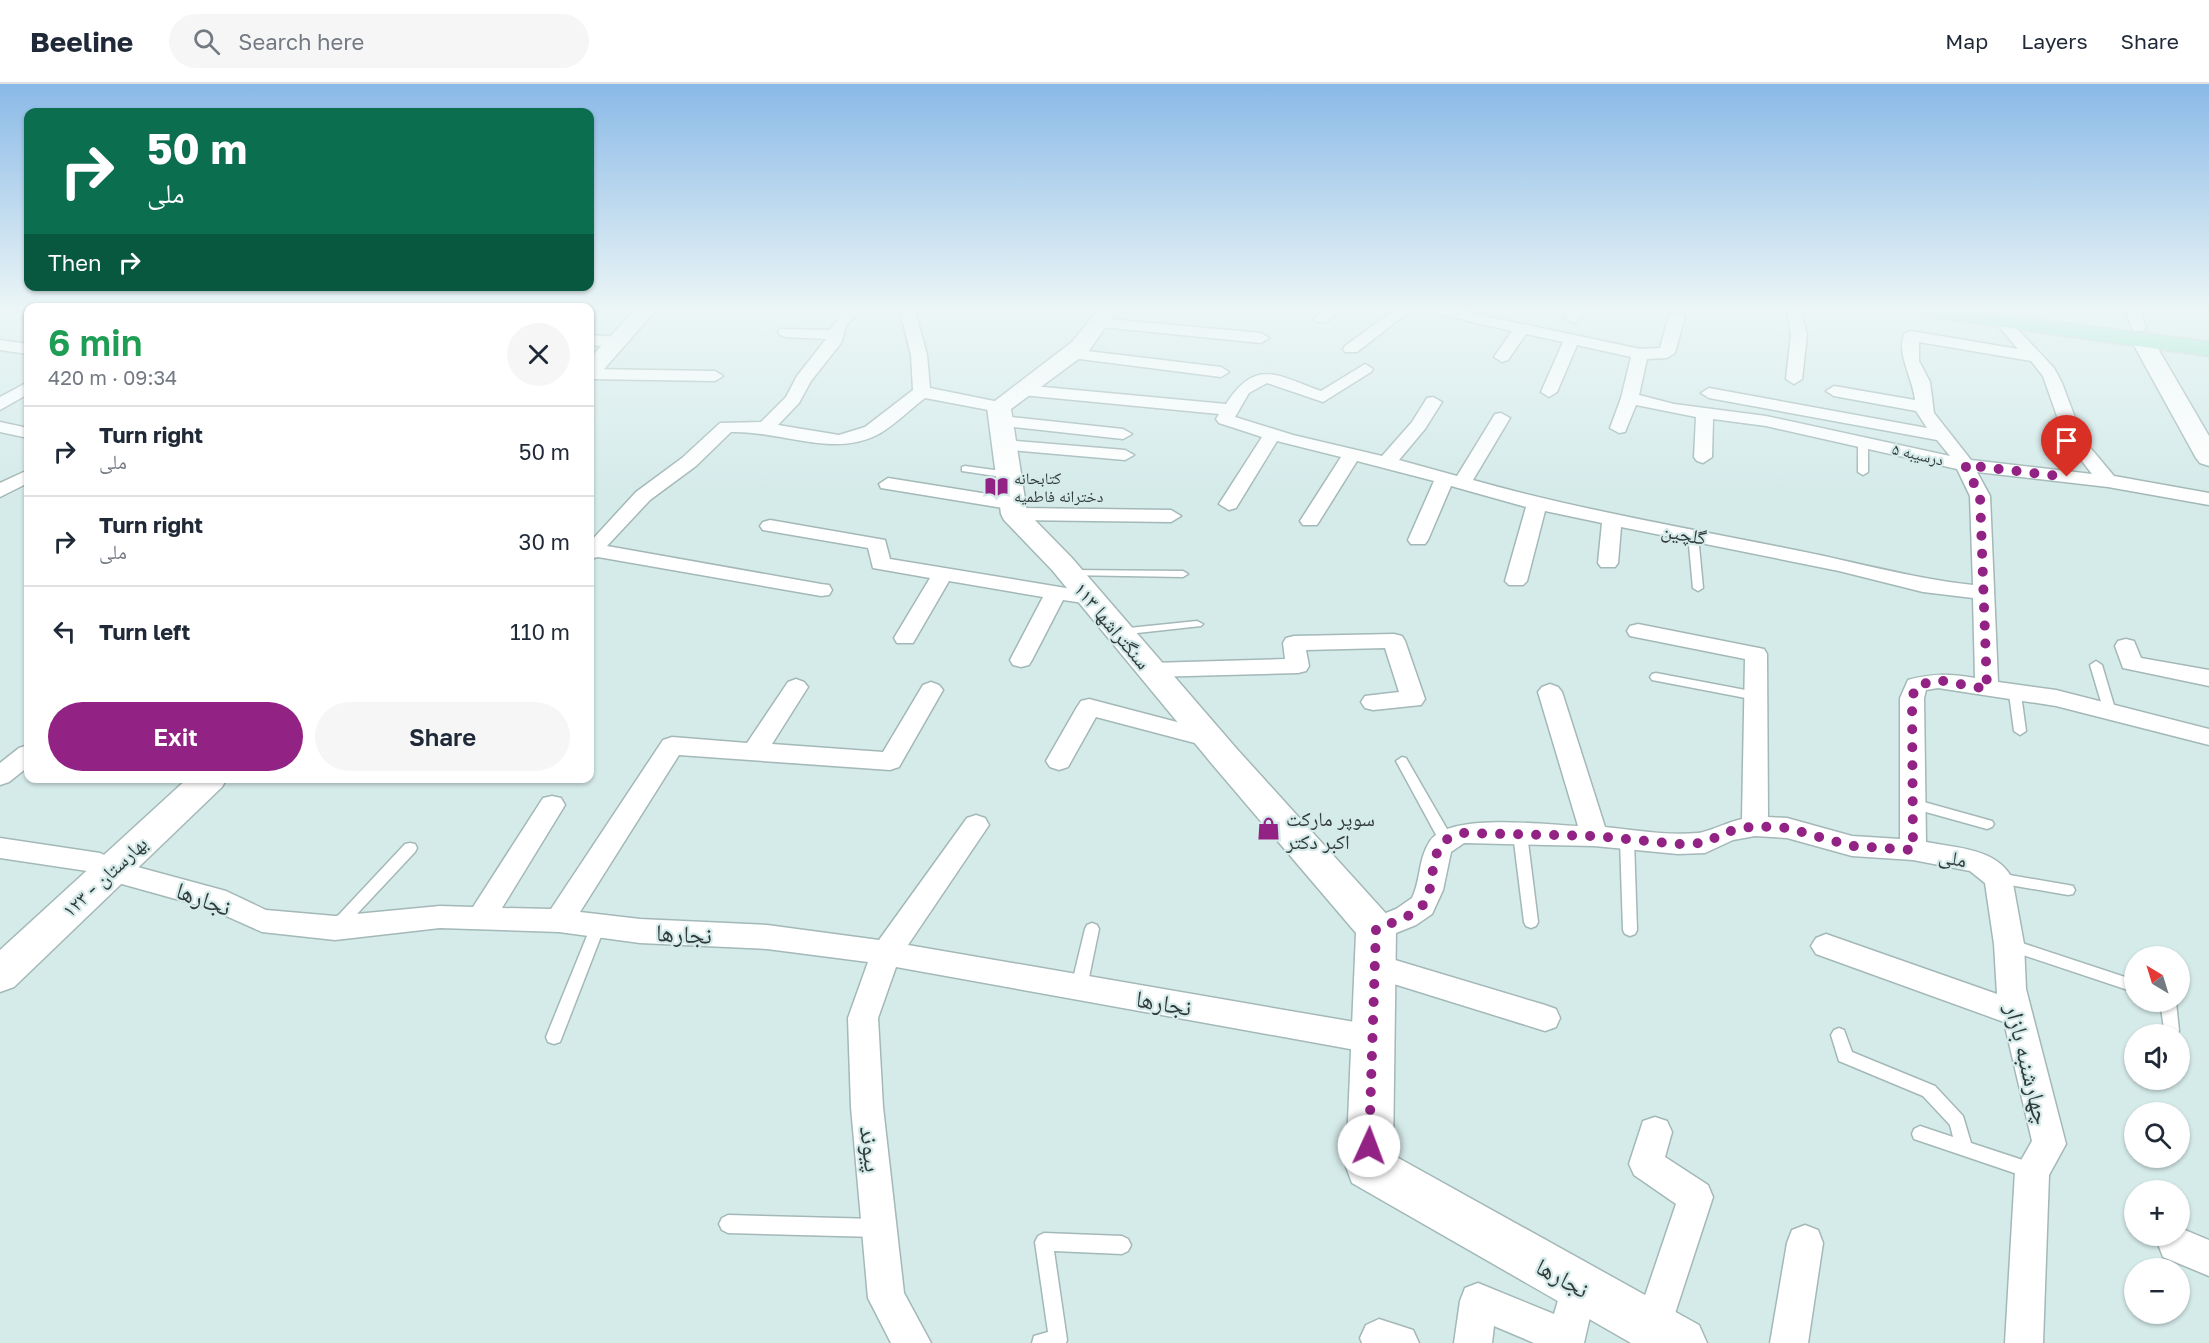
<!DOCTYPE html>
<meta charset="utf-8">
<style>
body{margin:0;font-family:"Golos Text","Noto Naskh Arabic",sans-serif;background:#f6f6f7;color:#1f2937;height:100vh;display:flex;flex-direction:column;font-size:22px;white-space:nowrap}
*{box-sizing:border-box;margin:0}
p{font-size:20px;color:#747a83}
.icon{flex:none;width:33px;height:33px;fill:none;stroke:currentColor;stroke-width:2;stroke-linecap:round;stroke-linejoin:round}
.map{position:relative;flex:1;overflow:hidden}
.drawer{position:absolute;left:24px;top:219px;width:570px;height:480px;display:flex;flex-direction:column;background:#fff;border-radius:12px;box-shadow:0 2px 4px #0004}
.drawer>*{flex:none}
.hud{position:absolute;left:24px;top:24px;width:570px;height:183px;border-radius:12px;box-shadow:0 2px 4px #0004;background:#0b6e4f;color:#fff;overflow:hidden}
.needle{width:39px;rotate:322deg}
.fabs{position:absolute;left:2124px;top:862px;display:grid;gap:12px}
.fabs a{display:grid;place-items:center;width:66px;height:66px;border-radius:50%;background:#fff;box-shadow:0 2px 4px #0004;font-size:30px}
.pin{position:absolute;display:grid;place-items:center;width:51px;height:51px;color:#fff;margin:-62px -26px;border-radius:50% 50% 50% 0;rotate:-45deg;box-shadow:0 0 6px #0007}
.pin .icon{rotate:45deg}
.me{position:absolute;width:66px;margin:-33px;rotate:2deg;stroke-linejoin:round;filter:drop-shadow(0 0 4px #0008)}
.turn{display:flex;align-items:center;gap:21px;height:126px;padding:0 24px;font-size:27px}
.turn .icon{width:78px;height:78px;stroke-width:2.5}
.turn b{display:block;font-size:42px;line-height:51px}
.then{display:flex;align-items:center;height:57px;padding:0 24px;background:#0003;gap:12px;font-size:22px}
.round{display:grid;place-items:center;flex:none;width:63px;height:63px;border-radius:32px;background:#f6f6f7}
.summary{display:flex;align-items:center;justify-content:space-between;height:102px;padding:0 24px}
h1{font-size:36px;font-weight:600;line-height:45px;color:#1e9e55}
.cta{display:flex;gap:12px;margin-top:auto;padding:12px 24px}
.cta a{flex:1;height:69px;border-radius:36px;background:#922384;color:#fff;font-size:24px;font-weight:600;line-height:69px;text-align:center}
.cta a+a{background:#f6f6f7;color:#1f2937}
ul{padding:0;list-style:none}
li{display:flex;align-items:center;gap:18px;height:90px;padding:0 24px;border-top:2px solid #e0e1e3}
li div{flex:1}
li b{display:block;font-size:22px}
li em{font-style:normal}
header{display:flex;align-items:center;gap:36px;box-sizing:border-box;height:84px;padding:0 30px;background:#fff;border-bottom:2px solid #e0e1e3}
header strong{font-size:28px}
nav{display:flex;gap:33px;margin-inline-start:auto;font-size:21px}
.search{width:420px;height:54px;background:#f6f6f7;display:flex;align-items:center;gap:15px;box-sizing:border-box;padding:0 21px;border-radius:33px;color:#747a83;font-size:22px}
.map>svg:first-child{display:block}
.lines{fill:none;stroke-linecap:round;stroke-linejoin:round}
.lane-casing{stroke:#a3b8b7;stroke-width:3}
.street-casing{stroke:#a3b8b7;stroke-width:3}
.secondary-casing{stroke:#a3b8b7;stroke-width:3}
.primary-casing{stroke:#c6c8c8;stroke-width:3}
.lane{fill:#fff;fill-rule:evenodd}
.street{fill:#fff;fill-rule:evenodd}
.secondary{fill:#fff;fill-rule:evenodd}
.primary{fill:#91e6c8;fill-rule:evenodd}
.route{stroke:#922384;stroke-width:10;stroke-dasharray:0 18}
.labels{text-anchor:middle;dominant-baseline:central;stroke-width:4.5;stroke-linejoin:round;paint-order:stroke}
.far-street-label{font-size:16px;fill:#323b3b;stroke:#d5ebea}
.far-poi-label{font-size:16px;fill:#323b3b;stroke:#d5ebea;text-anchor:start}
.street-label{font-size:20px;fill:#323b3b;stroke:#d5ebea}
.poi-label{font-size:20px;fill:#323b3b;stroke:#d5ebea;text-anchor:start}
.near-street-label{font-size:24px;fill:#323b3b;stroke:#d5ebea}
</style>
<header>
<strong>Beeline</strong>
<div class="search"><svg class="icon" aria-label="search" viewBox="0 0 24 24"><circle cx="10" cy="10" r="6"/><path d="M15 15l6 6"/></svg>Search here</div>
<nav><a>Map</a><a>Layers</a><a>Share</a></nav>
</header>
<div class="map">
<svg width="2209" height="1259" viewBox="0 0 2209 1259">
<rect width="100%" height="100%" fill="#d5ebea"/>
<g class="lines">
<defs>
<g id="lane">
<polygon points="1863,355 1868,358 1868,388 1863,391 1858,388 1858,358"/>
<polygon points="965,382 1009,388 1014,391 1009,394 962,387 962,383"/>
<polygon points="1693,448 1698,451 1703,504 1698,507 1693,504 1688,451"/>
<polygon points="1070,486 1183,487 1188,490 1183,493 1066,491 1065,489"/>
<polygon points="1197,537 1203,540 1201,542 1119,551 1113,548 1119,545"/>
<polygon points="2096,577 2102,581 2116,628 2114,631 2110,632 2104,628 2090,581"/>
<polygon points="1656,589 1756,608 1762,612 1756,616 1652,596 1650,593 1652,590"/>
<polygon points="2015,606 2021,610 2026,647 2020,651 2014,647 2009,610"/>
<polygon points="1402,673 1406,674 1451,752 1453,756 1451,760 1441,760 1396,677"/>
<polygon points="1913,715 1992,737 1994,740 1992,743 1987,745 1908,723 1907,720 1908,717"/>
<polygon points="1520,745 1525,746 1527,750 1538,838 1536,842 1531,844 1526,842 1524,838 1513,750 1515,746"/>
<polygon points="1627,751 1632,752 1634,756 1637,846 1635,850 1630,852 1625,850 1623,846 1620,756 1622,752"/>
<polygon points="410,759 415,760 417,764 415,768 342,846 337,848 332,846 330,842 332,838 405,760"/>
<polygon points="1998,789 2068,801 2073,802 2075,806 2073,810 2068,811 1998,799 1993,798 1991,794 1993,790"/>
<polygon points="598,836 603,838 605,842 562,953 560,958 554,960 548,958 546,953 591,842 593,838"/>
<polygon points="1092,839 1097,841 1099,845 1087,903 1084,907 1079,909 1074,907 1071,903 1085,845 1087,841"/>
<polygon points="2010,855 2134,896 2134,908 2005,865 2003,861 2005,857"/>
<polygon points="2160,918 2176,918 2179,947 2177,951 2165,951"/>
<polygon points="1839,944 1844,946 1852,968 1935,1002 1963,1032 1971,1059 2038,1081 2041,1087 2038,1093 2032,1095 1914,1055 1912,1050 1914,1045 1920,1042 1953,1053 1950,1041 1923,1012 1839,977 1831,951 1834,946"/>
<polygon points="728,1131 876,1135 882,1138 885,1144 882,1150 876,1153 728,1149 722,1146 719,1140 722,1134"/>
<polygon points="1044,1149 1122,1152 1128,1155 1131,1161 1128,1167 1122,1170 1054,1167 1067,1256 1066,1259 1032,1259 1034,1252 1048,1248 1035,1158 1038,1152"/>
</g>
<g id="street">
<path d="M843 227H859L846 242 841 259 811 297 799 319 778 341 839 351 865 343 913 306 911 271 900 227H915L927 271 930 304 999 318 1008 323 999 328 925 314C910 325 894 342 877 351 832 374 779 346 731 348L696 382 650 416 607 462 821 500 829 501 832 506 829 511 821 512 598 473 590 475V458L636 408 682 374 720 339 761 338 786 313 797 292 826 255 786 253 780 251 778 248 780 245 830 246Z"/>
<polygon points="1323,227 1341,227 1326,238 1316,238 1313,235"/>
<polygon points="1393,227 1410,227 1357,268 1345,268 1343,265 1345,262"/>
<path d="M1436 227H1462L1640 265 1660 264 1669 232 1672 229H1682L1685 232 1675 269 1667 274 1647 275 1639 311 1674 320 1766 332 1950 372 1937 356 1709 314 1701 309 1709 304 1927 344 1916 327 1834 312 1826 307 1834 302 1915 316C1913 294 1895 268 1905 249L1911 247 2018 265 1994 237 2002 232 2007 234 2054 284 2062 299 2083 355 2114 392 2209 409V421L2108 403 1977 388 1990 412 1998 598 2056 606 2209 645V661L2056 622 1938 604 1926 606 1924 614 1926 758C1956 764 1996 764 2012 794L2024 860 2026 905 2066 1060 2049 1091 2043 1259H2005L2015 1087 2032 1057 2004 938 1816 870 1811 862 1816 854 1826 850 1997 910 1994 860 1985 799 1970 787 1913 776 1852 772 1787 754 1755 752 1733 756 1705 769 1678 770 1594 762 1464 759 1451 768 1443 806 1432 830 1416 841 1376 857 1366 853 1362 845 1366 837 1396 825 1412 814C1421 796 1418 775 1430 757 1449 728 1545 741 1578 742L1538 608 1542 603 1550 600 1558 603 1562 608 1605 743C1635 746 1667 752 1698 749 1708 748 1728 738 1742 735L1745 575 1630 552 1627 547 1630 542 1638 540 1764 565 1767 570 1768 733 1787 734 1852 752 1900 755V614L1908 596C1934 589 1948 590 1975 594L1973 514 1923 508 1839 487 1621 443 1618 479 1615 483H1601L1598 479 1602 439 1545 427 1527 497 1523 501H1509L1505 497 1526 423 1451 402 1428 456 1425 460H1411L1408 456 1434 397 1357 377 1317 441H1303L1300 437 1341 373 1277 357 1236 424 1229 426 1219 420 1262 353 1219 339 1216 335 1219 330 1022 311 1014 306 1022 301 1226 320C1256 273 1278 292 1321 307L1365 280 1373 285 1371 288 1323 318 1267 299 1249 309 1235 333 1293 351 1382 372 1412 338 1427 314 1433 313 1442 318 1425 345 1399 376 1457 392 1495 330 1501 329 1510 334 1473 396C1576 425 1681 443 1785 464 1848 476 1909 494 1973 501L1970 412 1957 385 1766 342 1713 335 1712 373 1703 379 1697 377 1694 373 1696 333 1636 321 1625 348 1619 349 1610 344 1621 314 1631 273 1577 261 1557 308 1549 313 1541 308 1563 258 1526 250 1508 276 1502 278 1494 273 1512 247 1438 230ZM1919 258 2031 277 2043 292 2065 355 2092 390 1971 376 1934 329 1930 298 1919 277Z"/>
<polygon points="1571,227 1586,227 1578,237 1573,239 1565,234"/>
<polygon points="1787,227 1801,227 1807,251 1802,295 1794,300 1786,295 1791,251"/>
<polygon points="2126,227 2140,227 2146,244 2143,247 2133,247"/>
<polygon points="1097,234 1261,249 1269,254 1261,259 1092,242 1089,239"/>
<polygon points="590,251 618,253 626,258 618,263 590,261"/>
<polygon points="0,256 28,260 28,270 0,266"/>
<polygon points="1070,265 1221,283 1229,288 1221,293 1064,273 1062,270"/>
<polygon points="590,285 715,287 723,292 715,297 590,295"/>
<polygon points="28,298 28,310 0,326 0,313"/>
<polygon points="1001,332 1123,345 1132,350 1123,355 995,341 992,337 995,333"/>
<polygon points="0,338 28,344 28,354 0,348"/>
<polygon points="1005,356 1125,366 1134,371 1125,376 999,365 996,361"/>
<polygon points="28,386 28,399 0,413 0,399"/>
<polygon points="888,394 1013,414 1023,420 1020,424 1171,426 1181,432 1171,438 1014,436 1004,430 1009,425 881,404 879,400"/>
<polygon points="770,436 885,456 890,475 1090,508 1098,509 1101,514 1098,519 1090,520 1063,516 1032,576 1029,581 1021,583 1013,581 1010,576 1043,513 949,497 913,559 897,559 894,554 930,494 873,484 868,464 763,446 760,442 763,438"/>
<polygon points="1394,550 1402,552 1405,557 1425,615 1421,621 1373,626 1365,624 1361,618 1365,612 1399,608 1385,564 1306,566 1309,582 1306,587 1298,589 1151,593 1143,591 1139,586 1143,581 1151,579 1285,575 1283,559 1286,554 1294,552"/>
<polygon points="2126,555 2134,557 2141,574 2209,586 2209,602 2123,584 2115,562 2118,557"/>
<polygon points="796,595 804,598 808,603 772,660 883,668 923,601 931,598 939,601 943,606 899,683 890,686 679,671 580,828 640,835 767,841 879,856 967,734 976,731 985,734 989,741 908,861 1372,941 1383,945 1388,955 1383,965 1372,969 896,883 878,934 883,1023 904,1209 931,1259 891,1259 868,1214 851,1023 848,934 868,878 767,865 640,859 559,848 440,844 335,856 262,848 208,824 111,797 94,788 0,774 0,754 100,769 119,778 226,807 266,826 335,832 440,822 473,823 543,714 552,712 561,714 565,721 502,824 551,825 663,656 672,653 747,659 788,598"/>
<polygon points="1089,615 1219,649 1222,655 1219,661 1210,663 1096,633 1068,683 1059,686 1050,683 1046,677 1077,623 1081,617"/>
<polygon points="28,661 28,683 9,698 0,701 0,679 19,664"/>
<polygon points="1375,870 1545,921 1556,925 1560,934 1556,943 1545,947 1365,891 1360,882 1365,873"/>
<polygon points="1655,1033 1667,1037 1672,1048 1665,1073 1708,1101 1713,1113 1666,1257 1640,1257 1634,1244 1676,1120 1634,1091 1629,1080 1643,1037"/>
<polygon points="1805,1141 1818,1146 1823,1159 1808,1259 1770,1259 1787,1159 1792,1146"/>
<polygon points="2180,1144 2209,1156 2209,1192 2163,1173 2158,1160 2161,1152 2180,1152"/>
<polygon points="1579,1184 1592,1189 1597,1202 1584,1259 1534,1259 1494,1242 1492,1259 1454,1259 1460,1217 1465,1204 1478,1199 1554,1230 1566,1189"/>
<polygon points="1379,1235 1413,1246 1419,1259 1362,1259 1360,1254 1366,1241"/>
</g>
<g id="secondary">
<polygon points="634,227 655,227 598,292 590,294 590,274"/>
<polygon points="1097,227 1117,227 1088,268 1011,325 1027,428 1072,474 1236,664 1390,834 1396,845 1393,1071 1699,1241 1707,1259 1631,1259 1352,1099 1346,1083 1356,849 1212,680 1052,486 1004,436 1001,430 987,323 1072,258"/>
<polygon points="2142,249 2150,251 2153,256 2209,352 2209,382 2200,379 2196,374 2131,256 2134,251"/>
<polygon points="188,694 227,694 222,703 14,903 0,908 0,866"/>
</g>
<polygon id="primary" points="1921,227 1974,227 2209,258 2209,272 1931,233 1924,231"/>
</defs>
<use href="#lane" class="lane-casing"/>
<use href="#street" class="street-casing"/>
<use href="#secondary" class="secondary-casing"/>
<use href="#primary" class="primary-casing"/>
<use href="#lane" class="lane"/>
<use href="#street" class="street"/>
<use href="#secondary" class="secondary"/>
<use href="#primary" class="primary"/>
</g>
<linearGradient id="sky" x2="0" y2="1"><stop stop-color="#8ab9e7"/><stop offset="0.56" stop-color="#ecf6f6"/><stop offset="1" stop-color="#ecf6f6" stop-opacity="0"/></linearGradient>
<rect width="2209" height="403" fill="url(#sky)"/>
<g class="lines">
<path class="route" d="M1369 1062 1376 845C1391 839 1410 834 1422 822 1437 804 1427 772 1446 756 1450 753 1458 751 1463 749L1594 752 1678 760 1705 759 1726 748 1755 742 1787 744 1852 762 1913 766 1912 614 1916 602 1938 596 1987 605 1980 412 1965 381 2067 393"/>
</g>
<defs>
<symbol id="library-bare" viewBox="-9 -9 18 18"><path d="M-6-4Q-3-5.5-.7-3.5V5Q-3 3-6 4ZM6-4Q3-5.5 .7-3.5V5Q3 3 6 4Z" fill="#922384" stroke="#d5ebea" stroke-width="2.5" paint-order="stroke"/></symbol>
<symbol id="shop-bare" viewBox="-9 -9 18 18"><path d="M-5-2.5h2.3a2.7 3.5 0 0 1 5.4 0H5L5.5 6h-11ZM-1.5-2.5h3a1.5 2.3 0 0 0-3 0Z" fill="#922384" stroke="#d5ebea" stroke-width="2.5" paint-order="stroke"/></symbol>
</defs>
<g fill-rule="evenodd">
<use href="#library-bare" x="980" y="386" width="33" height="33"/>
<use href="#shop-bare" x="1252" y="728" width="33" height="33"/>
</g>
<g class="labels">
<g class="far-street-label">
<text transform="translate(1918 370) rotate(13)">درسیبه ۵</text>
</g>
<g class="far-poi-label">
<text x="1014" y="394">کتابحانه<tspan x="1014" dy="18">دخترانه فاطمیه</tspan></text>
</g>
<g class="street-label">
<text transform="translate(1684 449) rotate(11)">گلچین</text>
<text transform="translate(1113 541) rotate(50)">سنگتراشها ۱۱۳</text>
<text transform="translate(1953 773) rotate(11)">ملی</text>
<text transform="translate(104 792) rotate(-43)">بهارستان - ۱۲۳</text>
</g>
<g class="poi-label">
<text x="1286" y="734">سوپر مارکت<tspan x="1286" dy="23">اکبر دکتر</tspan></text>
</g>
<g class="near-street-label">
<text transform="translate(204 814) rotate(20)">نجارها</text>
<text transform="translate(684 849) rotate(3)">نجارها</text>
<text transform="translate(1164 918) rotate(10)">نجارها</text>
<text transform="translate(2029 980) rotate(76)">چهارشنبه بازار</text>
<text transform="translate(872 1065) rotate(83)">پیوند</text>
<text transform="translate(1563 1193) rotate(29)">نجارها</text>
</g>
</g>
</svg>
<div class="fabs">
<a><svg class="needle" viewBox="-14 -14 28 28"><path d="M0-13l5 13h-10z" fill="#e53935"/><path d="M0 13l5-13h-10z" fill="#747a83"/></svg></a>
<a><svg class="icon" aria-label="sound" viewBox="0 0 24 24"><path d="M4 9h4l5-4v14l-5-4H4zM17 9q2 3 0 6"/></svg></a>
<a><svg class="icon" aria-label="search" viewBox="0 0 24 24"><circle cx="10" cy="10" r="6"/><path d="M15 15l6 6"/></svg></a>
<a>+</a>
<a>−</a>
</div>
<div class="pin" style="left:2067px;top:393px;background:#d93025"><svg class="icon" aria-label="arrive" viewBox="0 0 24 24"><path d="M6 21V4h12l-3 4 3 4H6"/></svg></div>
<svg class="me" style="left:1369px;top:1062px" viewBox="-20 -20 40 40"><circle r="19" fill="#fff"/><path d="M0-13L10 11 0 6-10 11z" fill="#922384"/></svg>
<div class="hud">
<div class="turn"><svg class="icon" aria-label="right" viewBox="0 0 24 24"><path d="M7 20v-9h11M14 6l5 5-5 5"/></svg><div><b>50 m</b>ملی</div></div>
<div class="then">Then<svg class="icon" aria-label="right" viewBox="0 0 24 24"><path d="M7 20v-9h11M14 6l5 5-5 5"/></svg></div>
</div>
<section class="drawer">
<div class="summary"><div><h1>6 min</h1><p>420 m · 09:34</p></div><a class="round"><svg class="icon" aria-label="close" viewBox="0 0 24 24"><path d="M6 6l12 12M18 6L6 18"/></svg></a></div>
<ul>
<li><svg class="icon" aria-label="right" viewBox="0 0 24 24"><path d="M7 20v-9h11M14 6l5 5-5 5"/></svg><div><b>Turn right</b><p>ملی</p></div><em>50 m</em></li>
<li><svg class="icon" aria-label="right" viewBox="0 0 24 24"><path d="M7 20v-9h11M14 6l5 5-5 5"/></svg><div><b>Turn right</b><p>ملی</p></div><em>30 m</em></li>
<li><svg class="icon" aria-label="left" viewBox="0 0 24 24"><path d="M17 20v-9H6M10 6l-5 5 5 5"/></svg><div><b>Turn left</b></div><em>110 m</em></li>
</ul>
<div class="cta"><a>Exit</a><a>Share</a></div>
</section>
</div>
